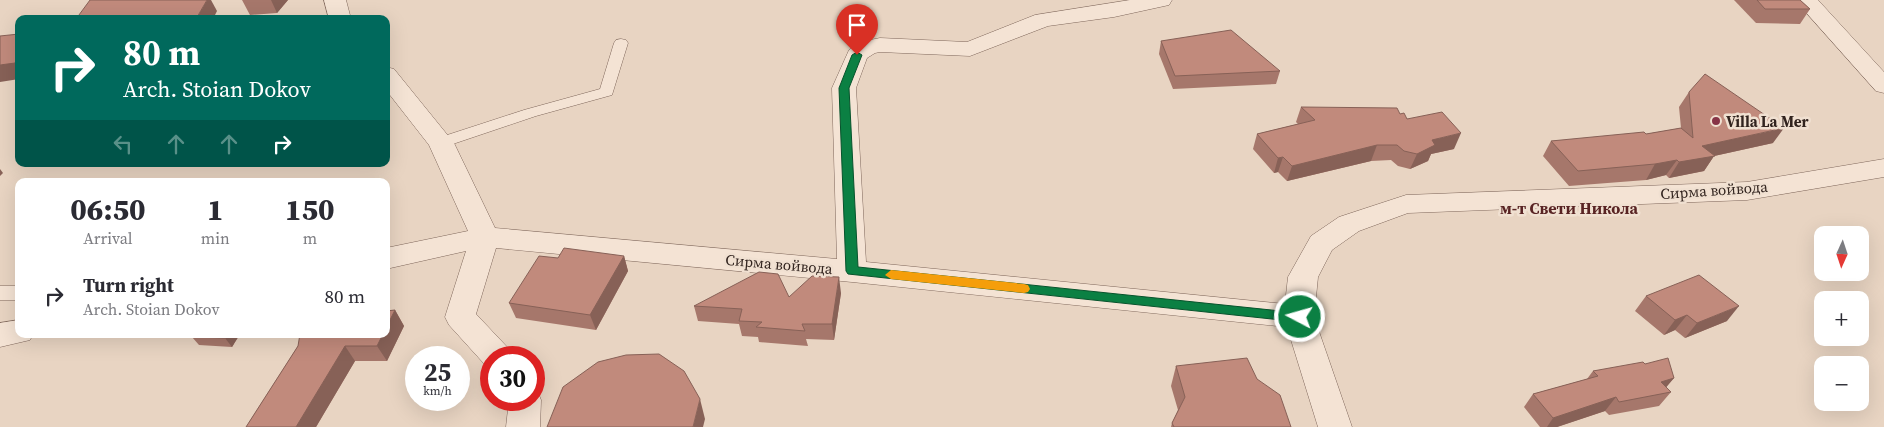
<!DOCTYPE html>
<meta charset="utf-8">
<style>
body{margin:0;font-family:"Source Serif 4",serif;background:#f7f7f7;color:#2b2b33;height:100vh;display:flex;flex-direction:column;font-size:19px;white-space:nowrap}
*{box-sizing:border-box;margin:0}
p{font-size:16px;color:#7c7c81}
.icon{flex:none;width:28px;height:28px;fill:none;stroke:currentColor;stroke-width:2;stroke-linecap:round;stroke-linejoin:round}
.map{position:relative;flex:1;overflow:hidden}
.sheet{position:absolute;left:15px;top:178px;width:375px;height:160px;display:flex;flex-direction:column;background:#fff;border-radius:10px;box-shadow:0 5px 20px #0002}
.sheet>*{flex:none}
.banner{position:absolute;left:15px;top:15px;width:375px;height:152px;border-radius:10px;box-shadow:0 5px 20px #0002;background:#00695c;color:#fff;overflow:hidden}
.needle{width:32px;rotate:183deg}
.buttons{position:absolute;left:1814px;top:226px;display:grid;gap:10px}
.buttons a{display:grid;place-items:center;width:55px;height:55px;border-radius:10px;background:#fff;box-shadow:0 5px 20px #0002;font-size:25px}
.speed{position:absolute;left:405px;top:346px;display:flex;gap:10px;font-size:25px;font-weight:700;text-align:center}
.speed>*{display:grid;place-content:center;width:65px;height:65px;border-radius:50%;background:#fff;box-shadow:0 5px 20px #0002;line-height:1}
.speed small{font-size:12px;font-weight:400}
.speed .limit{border:8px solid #d22;background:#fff;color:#111}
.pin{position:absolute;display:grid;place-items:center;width:42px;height:42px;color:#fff;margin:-51px -21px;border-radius:50% 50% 50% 0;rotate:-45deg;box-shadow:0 0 5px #0007}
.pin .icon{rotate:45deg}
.me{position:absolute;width:55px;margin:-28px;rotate:276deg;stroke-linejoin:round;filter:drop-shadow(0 0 4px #0008)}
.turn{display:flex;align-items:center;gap:18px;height:105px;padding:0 25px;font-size:22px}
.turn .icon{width:65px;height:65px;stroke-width:2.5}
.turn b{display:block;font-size:35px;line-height:42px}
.lanes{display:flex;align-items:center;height:48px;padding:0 25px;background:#0003;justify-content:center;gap:25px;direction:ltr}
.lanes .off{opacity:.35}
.eta{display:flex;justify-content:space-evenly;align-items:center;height:85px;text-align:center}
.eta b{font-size:30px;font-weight:800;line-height:35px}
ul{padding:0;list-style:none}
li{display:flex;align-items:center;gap:15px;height:65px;padding:0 25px}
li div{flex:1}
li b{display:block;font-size:19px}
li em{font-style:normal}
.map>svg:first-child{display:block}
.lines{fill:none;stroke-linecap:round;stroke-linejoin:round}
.service-casing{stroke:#7f675b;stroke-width:1}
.minor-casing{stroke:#7f675b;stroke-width:1}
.service{fill:#f4e3d4;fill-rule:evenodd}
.minor{fill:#f4e3d4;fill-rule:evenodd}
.wall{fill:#a6776b}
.shaded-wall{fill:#876157}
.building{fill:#c18a7c;stroke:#876157}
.route{fill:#0b8043;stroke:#07532c}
.slow{fill:#f59e0b}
.poi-dot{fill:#873346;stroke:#f0e0d1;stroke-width:2}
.labels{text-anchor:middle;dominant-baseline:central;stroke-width:5;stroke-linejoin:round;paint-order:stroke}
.poi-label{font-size:15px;font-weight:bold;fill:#31231e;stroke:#f0e0d1;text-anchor:start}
.street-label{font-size:15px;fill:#31231e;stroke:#f0e0d1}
.neighbourhood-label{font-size:16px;font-weight:bold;fill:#582323;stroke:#f0e0d1}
</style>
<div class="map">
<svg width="1884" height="427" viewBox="0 0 1884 427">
<rect width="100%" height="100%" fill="#e8d4c2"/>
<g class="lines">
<defs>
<g id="service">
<polygon points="621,39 626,40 628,43 612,95 536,116 441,148 435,147 433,143 435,139 524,110 600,89 614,43 616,40"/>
<rect x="0" y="286" width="19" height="14"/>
</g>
<g id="minor">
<polygon points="324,0 346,0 351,19 329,19"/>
<polygon points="1130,0 1172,0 1169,5 1114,17 1048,26 970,56 880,52 875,53 867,58 856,88 866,262 1285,304 1288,277 1311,236 1339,217 1406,195 1747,182 1884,159 1884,177 1747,200 1408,213 1359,231 1332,250 1318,277 1314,317 1352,427 1318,427 1287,327 852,282 496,248 476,314 509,349 514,358 491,358 491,368 487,367 449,325 445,317 466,251 386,269 386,248 468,231 429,145 386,90 386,67 394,69 454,143 495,228 837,259 832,88 849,50 860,42 880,38 967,42 1035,15"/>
<polygon points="1795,0 1818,0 1884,72 1884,93 1876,91"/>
<polygon points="19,320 19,334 33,334 30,340 0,347 0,323"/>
<polygon points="534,389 537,390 541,400 540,427 506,427 509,400 534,400"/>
</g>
</defs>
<use href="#service" class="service-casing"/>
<use href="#minor" class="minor-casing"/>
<use href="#service" class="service"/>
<use href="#minor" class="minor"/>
</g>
<g class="wall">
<polygon points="242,0 288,0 277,13 250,15"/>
<polygon points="1734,0 1800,0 1810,9 1800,24 1756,23"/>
<polygon points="1161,41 1280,71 1276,84 1173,89 1159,54"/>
<polygon points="1689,92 1773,143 1714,156 1704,171 1669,178 1666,175 1646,180 1569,186 1543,156 1551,141 1646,134 1681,128 1679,107"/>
<polygon points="1301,107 1400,114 1454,149 1431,154 1428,161 1410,169 1398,166 1391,160 1371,161 1287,181 1278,172 1274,173 1253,149 1257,134 1298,124 1296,122"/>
<polygon points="624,256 628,271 596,330 516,318 509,303 558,258"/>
<polygon points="841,293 834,340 806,339 808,346 759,342 758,337 742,336 739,324 698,321 694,306"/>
<polygon points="1646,296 1727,321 1685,338 1675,330 1664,335 1635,311"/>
<polygon points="395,310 404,326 387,361 355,361 316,427 246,427 298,346"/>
<polygon points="240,334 232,347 199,345 192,337"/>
<polygon points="1645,364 1674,378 1666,387 1671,392 1659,406 1609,415 1605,411 1557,427 1540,427 1524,407 1533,394 1587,379 1593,371"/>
<polygon points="1176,366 1257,379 1291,427 1171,427 1172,423 1178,410 1171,386"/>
</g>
<g class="shaded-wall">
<polygon points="207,0 211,0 217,11 213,19 196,19"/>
<polygon points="271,0 288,0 277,13"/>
<polygon points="19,57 19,79 0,82 0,65"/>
<polygon points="1784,128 1773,143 1714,156 1704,171 1669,178 1679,162 1702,146"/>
<polygon points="1461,133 1454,149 1431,154 1428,161 1410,169 1417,154 1432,140"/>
<polygon points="1377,145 1371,161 1287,181 1292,166"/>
<polygon points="1283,157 1278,172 1274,173 1278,158"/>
<polygon points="1677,160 1666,175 1646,180 1655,164"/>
<polygon points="0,169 3,173 0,176"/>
<polygon points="624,256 628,271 596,330 590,315"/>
<polygon points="839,277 841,293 834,340 832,324"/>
<polygon points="1739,306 1727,321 1685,338 1697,323"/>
<polygon points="395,310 404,326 387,361 377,346 383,334 386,334 386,328"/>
<polygon points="1687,315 1675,330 1664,335 1675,320"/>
<polygon points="228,334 240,334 232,347 225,338"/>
<polygon points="345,346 355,361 316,427 296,427"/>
<polygon points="1674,378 1663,391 1661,382"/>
<polygon points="1616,397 1605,411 1557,427 1547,427 1553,418"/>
<polygon points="700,399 705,419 703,427 693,427"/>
</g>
<g class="building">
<polygon points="90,0 207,0 196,19 76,19"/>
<polygon points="1757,0 1800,0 1810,9 1765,9"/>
<polygon points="1231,30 1280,71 1175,76 1161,41"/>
<polygon points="19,34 19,57 15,63 0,65 0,36"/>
<polygon points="1705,74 1784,128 1702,146 1715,156 1679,162 1677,160 1655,164 1578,171 1551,141 1644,132 1646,134 1681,128 1693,138 1689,92"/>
<polygon points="1301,107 1397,108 1400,114 1404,113 1407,119 1442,112 1461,133 1432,140 1435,145 1417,154 1404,151 1397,145 1377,145 1292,166 1283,157 1278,158 1257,134 1315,120"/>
<polygon points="564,248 624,256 590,315 509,303 539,256 558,258"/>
<polygon points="759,272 778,274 789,297 812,276 839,277 832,324 802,324 805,331 756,327 762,322 739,321 742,309 694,306"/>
<polygon points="1699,275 1739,306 1697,323 1687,315 1675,320 1646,296"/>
<polygon points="395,310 386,328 386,311"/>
<polygon points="194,334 228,334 225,338 192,337"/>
<polygon points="300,334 383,334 377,346 345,346 296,427 246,427 298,346"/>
<polygon points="659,354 684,371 700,399 693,427 547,427 563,387 598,362 626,355"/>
<polygon points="1247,358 1257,379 1280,395 1291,427 1174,427 1172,423 1185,397 1176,366"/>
<polygon points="1668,358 1674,378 1661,382 1671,392 1619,402 1616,397 1553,418 1533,394 1598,376 1593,371 1643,362 1645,364"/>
</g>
<polygon class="route" points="857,52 862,55 849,88 858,267 1300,313 1304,314 1306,317 1304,321 1300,322 848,274 846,271 839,88 852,55"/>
<polygon class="slow" points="891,270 1024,284 1028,285 1030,289 1028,292 1024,293 891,279 885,275"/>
<circle class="poi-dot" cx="1716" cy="121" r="5"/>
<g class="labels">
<g class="poi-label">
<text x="1726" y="121">Villa La Mer</text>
</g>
<g class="street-label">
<text transform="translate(1714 190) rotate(-4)">Сирма войвода</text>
<text transform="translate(779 264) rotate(5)">Сирма войвода</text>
</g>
<g class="neighbourhood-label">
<text x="1569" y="208">м-т Свети Никола</text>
</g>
</g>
</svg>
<div class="buttons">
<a><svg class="needle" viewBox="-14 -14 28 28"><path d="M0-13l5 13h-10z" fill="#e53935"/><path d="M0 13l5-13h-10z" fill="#7c7c81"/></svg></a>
<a>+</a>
<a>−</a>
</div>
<div class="speed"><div>25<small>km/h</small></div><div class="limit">30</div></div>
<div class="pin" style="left:857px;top:55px;background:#d93025"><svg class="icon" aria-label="arrive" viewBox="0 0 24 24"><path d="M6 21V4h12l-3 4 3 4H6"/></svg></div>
<svg class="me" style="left:1300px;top:317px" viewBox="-20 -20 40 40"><circle r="17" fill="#0b8043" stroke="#fff" stroke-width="3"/><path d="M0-11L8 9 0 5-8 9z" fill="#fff"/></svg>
<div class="banner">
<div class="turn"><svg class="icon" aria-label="right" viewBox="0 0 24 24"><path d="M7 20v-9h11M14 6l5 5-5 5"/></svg><div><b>80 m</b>Arch. Stoian Dokov</div></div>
<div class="lanes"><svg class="icon off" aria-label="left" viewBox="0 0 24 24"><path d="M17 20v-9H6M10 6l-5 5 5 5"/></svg><svg class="icon off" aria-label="ahead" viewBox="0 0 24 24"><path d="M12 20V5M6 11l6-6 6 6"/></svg><svg class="icon off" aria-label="ahead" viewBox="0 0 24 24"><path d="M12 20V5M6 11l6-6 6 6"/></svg><svg class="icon" aria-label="right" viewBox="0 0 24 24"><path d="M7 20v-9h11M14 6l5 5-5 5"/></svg></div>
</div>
<section class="sheet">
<div class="eta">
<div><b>06:50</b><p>Arrival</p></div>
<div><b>1</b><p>min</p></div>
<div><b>150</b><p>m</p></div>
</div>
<ul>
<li><svg class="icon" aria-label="right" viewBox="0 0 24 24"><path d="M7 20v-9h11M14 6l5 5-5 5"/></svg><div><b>Turn right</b><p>Arch. Stoian Dokov</p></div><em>80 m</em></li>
</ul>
</section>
</div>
